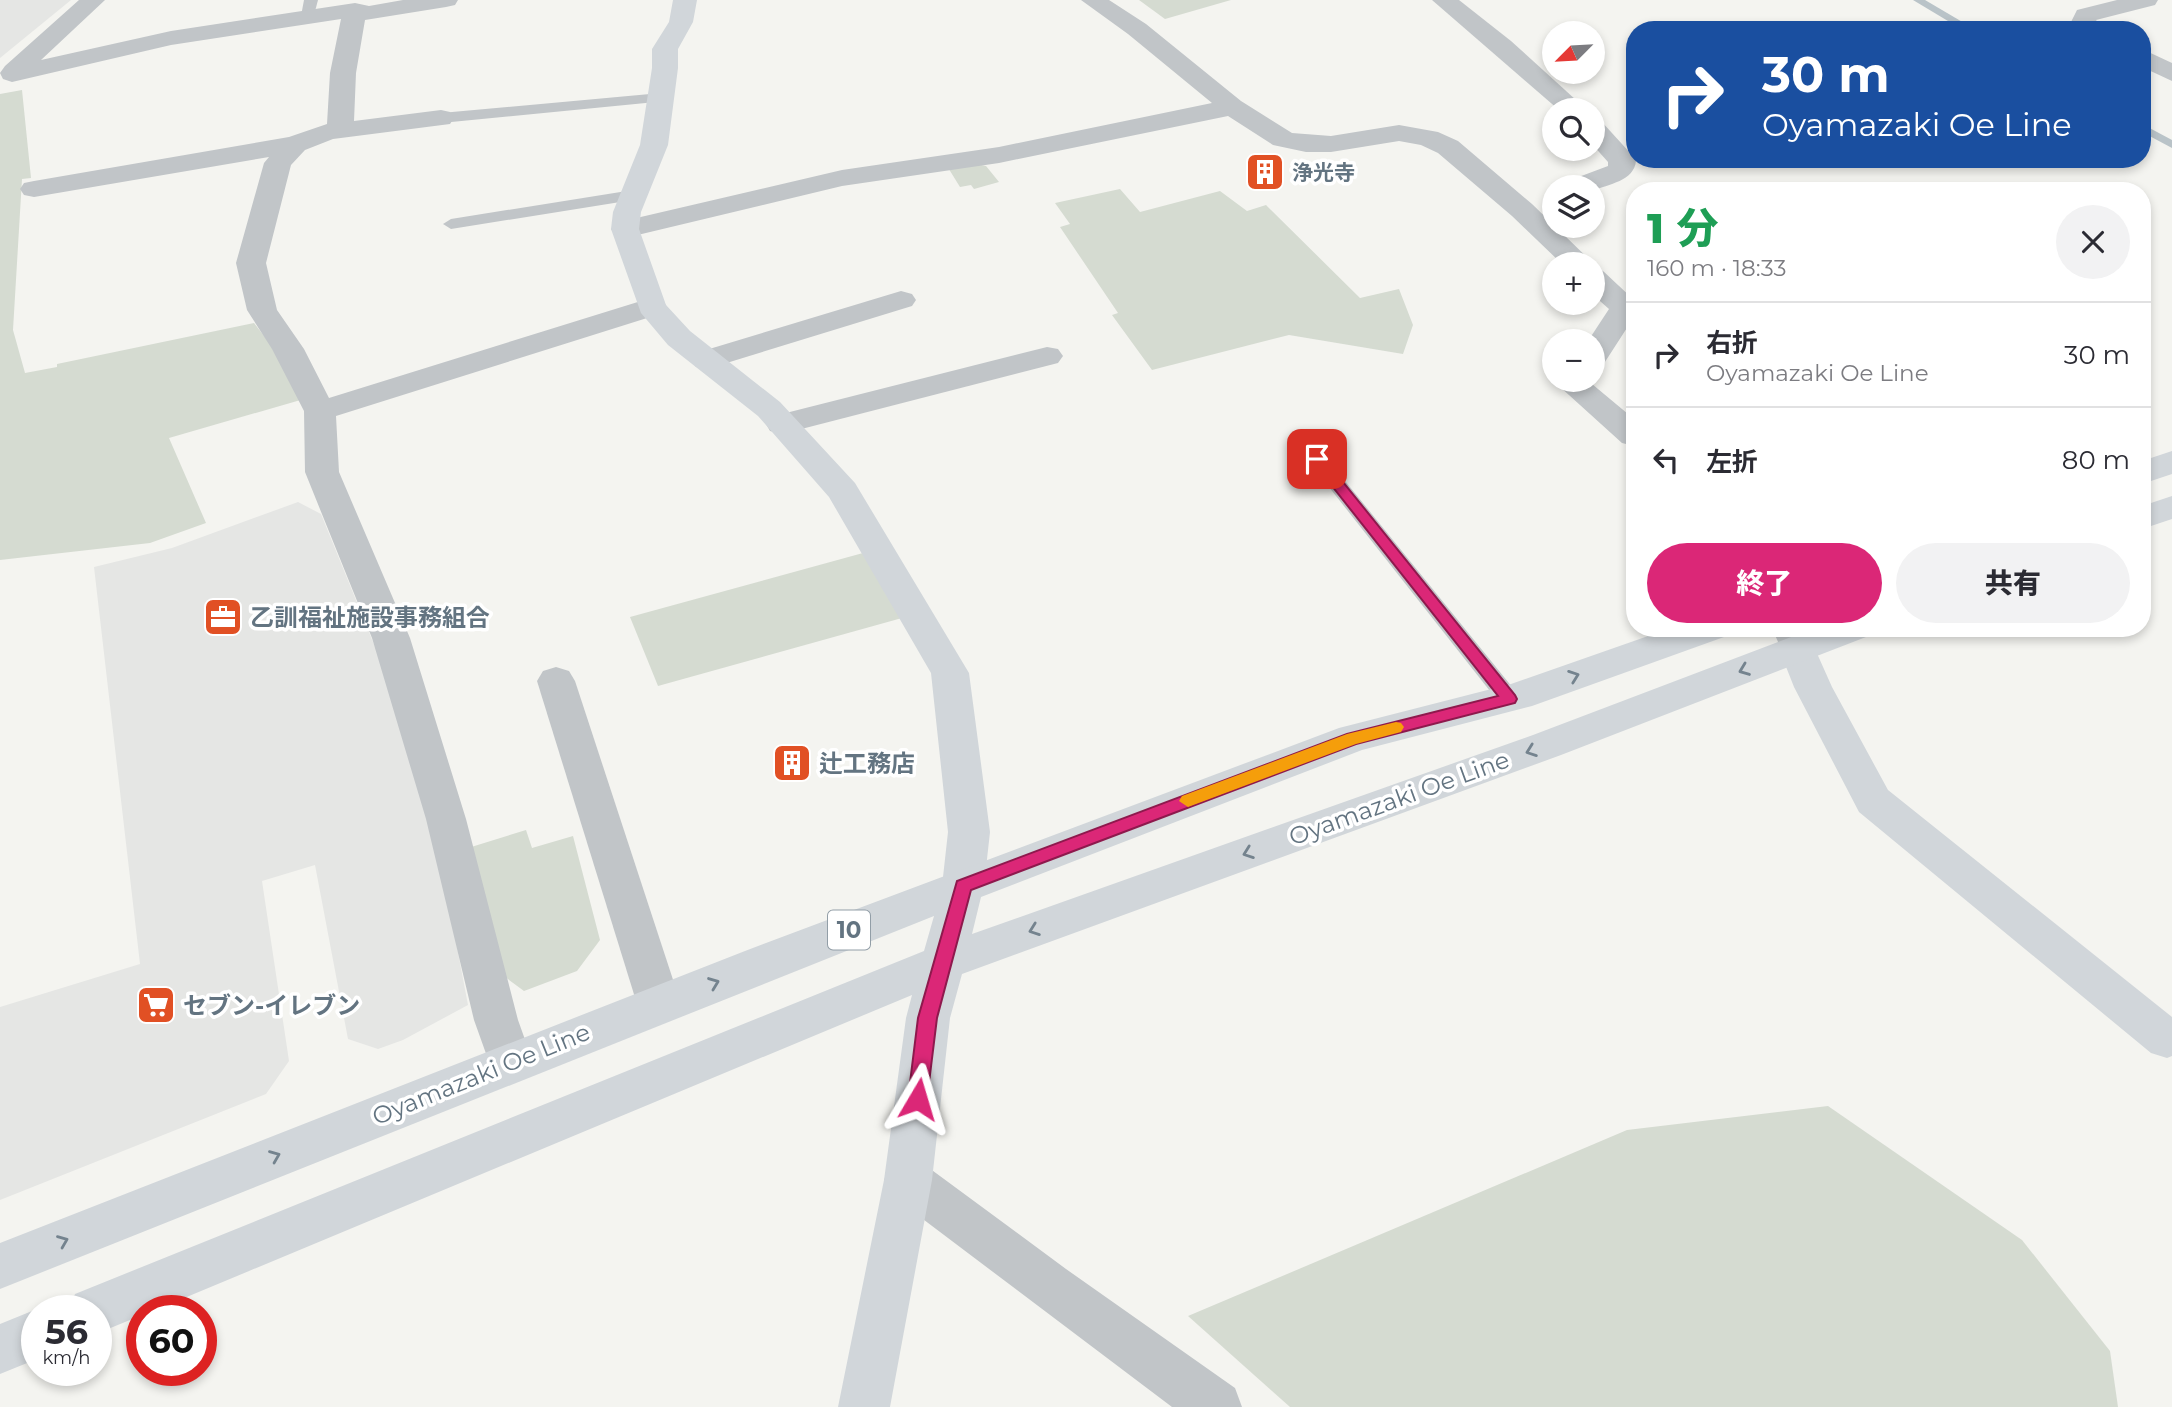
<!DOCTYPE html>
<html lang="ja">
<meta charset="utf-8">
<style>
body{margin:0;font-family:Montserrat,"Noto Sans JP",sans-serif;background:#f2f2f3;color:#2b2b33;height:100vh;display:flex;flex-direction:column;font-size:26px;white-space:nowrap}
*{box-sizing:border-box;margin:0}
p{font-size:23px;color:#7c7c81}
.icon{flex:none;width:38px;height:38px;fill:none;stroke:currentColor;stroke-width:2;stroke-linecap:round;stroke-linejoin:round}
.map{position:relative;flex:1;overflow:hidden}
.side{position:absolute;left:1626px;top:182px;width:525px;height:455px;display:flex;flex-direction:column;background:#fff;border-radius:28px;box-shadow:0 4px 10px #0003}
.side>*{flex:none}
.hud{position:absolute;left:1626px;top:21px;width:525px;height:147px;border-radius:28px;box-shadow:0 4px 10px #0003;background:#1a4fa0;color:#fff;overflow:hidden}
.needle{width:46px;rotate:246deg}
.tools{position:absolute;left:1542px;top:21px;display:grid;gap:14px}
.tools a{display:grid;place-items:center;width:63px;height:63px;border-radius:50%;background:#fff;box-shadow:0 4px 10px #0003;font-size:35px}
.speed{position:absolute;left:21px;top:1295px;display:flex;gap:14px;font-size:35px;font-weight:700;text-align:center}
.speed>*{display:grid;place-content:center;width:91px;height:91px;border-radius:50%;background:#fff;box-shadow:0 4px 10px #0003;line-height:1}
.speed small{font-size:18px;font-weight:400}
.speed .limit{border:10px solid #d22;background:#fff;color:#111}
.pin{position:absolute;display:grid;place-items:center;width:60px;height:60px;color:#fff;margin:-30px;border-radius:14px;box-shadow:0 4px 10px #0006}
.me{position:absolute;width:77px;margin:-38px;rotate:7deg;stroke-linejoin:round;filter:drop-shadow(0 0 5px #0008)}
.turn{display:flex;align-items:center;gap:24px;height:147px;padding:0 21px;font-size:32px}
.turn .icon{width:91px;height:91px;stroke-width:2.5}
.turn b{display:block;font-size:49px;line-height:60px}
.round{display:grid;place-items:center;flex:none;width:74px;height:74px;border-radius:37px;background:#f2f2f3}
.summary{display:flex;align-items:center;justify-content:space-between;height:119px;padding:0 21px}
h1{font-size:42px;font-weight:800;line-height:52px;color:#1e9e55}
.action{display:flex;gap:14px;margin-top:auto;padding:14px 21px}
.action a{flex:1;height:80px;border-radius:42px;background:#db2777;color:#fff;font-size:28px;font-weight:800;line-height:80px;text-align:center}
.action a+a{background:#f2f2f3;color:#2b2b33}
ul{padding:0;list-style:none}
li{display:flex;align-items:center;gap:21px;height:105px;padding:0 21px;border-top:2px solid #e1e1e2}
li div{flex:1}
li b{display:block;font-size:26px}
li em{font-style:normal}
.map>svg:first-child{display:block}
.built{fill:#e5e6e4}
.green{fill:#d5dbd1}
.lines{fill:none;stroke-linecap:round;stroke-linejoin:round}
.stream{fill:#b9c3c8;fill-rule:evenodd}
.lane{fill:#c1c5c8;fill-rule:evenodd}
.street{fill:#c1c5c8;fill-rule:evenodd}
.secondary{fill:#d1d6da;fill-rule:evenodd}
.primary{fill:#d1d6da;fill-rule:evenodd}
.oneway{stroke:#74838e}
.route{fill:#db2777;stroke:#8e194d;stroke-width:2}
.slow{fill:#f59e0b}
.labels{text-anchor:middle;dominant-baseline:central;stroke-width:7;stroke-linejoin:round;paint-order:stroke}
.far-poi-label{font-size:21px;font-weight:bold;fill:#637481;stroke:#fff;text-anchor:start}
.shield{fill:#fff;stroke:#929ea7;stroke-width:2}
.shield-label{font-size:23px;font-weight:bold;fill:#637481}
.poi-label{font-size:24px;font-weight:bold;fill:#637481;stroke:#fff;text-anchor:start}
.street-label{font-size:24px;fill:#637481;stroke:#fff}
</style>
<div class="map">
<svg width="2172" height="1407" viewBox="0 0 2172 1407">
<rect width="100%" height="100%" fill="#f4f4f0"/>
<g class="built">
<polygon points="0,0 71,0 0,58"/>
<polygon points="298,502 321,514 384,669 437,842 468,1005 403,1040 378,1049 348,1039 315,865 262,881 289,1061 266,1094 0,1200 0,1007 140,964 94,567 172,548"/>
</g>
<g class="green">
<polygon points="1139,0 1231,0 1165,19"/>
<polygon points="22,90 31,178 22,179 13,330 25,373 57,367 57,364 254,323 295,376 304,399 169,438 206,523 150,543 0,560 0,94"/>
<polygon points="971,163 986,166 999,182 974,189 971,185 960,187 947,166"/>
<polygon points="1120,189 1140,212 1220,191 1247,211 1266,205 1360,298 1399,289 1413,325 1403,354 1289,335 1152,370 1112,315 1118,313 1060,227 1070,224 1055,203"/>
<polygon points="863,553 902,618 658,686 630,617"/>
<polygon points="526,830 532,848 573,836 600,940 577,971 524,991 493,968 468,848"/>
<polygon points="1828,1106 2022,1240 2110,1351 2118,1407 1290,1407 1188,1316 1627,1130"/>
</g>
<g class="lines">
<g class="stream">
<polygon points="1913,0 1925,0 1976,30 1963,30"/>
<polygon points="2142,124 2172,140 2172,148 2142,132"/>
</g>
<g class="lane">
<polygon points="304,0 318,0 313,19 308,20 301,16"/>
<polygon points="661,93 666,95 669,98 666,101 441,123 433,118 441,113"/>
<polygon points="633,190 639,191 641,195 639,199 451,229 443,224 451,219"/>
<polygon points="1317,453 1324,455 1517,693 1520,699 1517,705 1509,707 1501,705 1310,463 1307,459 1310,455"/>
</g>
<g class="street">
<polygon points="79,0 105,0 41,60 171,31 355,3 369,6 403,0 458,0 455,5 446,7 365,20 356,73 354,121 441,110 450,112 454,118 450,124 333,139 305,150 291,165 266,263 277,310 304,349 329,398 641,301 652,298 663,301 667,307 663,313 336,416 339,472 410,638 466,819 518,1020 533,1062 526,1076 510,1082 494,1076 474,1020 426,819 372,638 305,472 304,411 272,349 247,310 236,263 264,163 269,157 34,197 24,195 20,189 24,183 34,181 289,137 327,124 330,73 341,19 171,45 12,82 3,79 0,73 5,66"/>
<polygon points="1081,0 1109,0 1146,24 1241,101 1292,133 1331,136 1399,125 1438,132 1458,141 1532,204 1594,264 1562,264 1512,216 1438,153 1421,145 1399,141 1331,152 1306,152 1273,145 1228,116 999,163 842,186 625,238 615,235 611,229 615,223 842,170 999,147 1212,103 1128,34"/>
<polygon points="1432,0 1459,0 1511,41 1587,110 1559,110"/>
<polygon points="2117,0 2158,0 2155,5 2096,20 2104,30 2074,30 2070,24 2077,10"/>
<polygon points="2142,49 2172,63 2172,81 2142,67"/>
<path d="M1592 119 1601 121 1632 155 1636 161C1634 181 1609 184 1592 191V187H1564L1568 181 1608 166V162L1592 144Z"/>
<polygon points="1592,268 1603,271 1634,300 1634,317 1603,365 1592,367 1592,341 1588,341 1609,309 1592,294"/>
<polygon points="901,291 912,294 916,300 912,306 707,369 696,367 691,360 696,353"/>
<polygon points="1047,347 1058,349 1063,356 1058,363 782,434 770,431 766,424 770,417"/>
<polygon points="1592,378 1594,380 1592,384 1634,419 1634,446 1622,443 1559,386 1562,380"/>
<polygon points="1772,628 1809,628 1817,649 1811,658 1798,662 1785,658"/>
<polygon points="556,667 569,671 575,681 681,1004 675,1017 659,1023 643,1017 637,1004 537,681 543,671"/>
<polygon points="908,1158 925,1165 1066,1269 1235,1388 1242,1407 1172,1407 891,1195 884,1180 891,1165"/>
</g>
<g class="secondary">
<polygon points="673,0 697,0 693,22 678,49 678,68 668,145 641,212 639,229 666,305 690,331 780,402 855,483 969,673 990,832 984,886 978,898 963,903 948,898 942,886 948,832 931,673 829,497 758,416 668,345 641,313 611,229 613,212 640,145 652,68 652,49 669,22"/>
<polygon points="1798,636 1811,640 1832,687 1888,790 2172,1017 2172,1056 2167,1058 2151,1053 1859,812 1794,687 1779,649 1785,640"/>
</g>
<g class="primary">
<polygon points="2172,451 2172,474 2142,484 2142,461"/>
<polygon points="2172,496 2172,519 2142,529 2142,506"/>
<polygon points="1671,628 1729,628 1724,637 1532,706 1362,750 981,897 972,934 1533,735 1815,628 1871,628 1866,637 1561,755 962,974 950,1018 932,1180 890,1407 838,1407 884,1180 906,1018 912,995 153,1311 142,1311 142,1315 96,1334 96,1311 68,1311 75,1294 924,951 934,916 0,1289 0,1243 745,951 1339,728 1511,684"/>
<polygon points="37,1309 41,1311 37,1311 37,1359 0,1374 0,1324"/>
</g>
</g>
<defs><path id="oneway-chevron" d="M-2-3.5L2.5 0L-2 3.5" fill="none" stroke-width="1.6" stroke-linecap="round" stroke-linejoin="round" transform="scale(1.75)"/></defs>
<g class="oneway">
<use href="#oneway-chevron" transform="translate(1744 670) rotate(159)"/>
<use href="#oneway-chevron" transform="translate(1574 676) rotate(-20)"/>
<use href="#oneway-chevron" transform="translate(1531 751) rotate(160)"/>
<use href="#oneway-chevron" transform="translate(1248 853) rotate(160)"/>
<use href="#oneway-chevron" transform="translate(1034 930) rotate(160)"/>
<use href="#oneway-chevron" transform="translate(714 983) rotate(-21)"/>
<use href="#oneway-chevron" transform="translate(275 1156) rotate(-22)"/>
<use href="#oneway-chevron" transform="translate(63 1241) rotate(-22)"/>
</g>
<polygon class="route" points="1317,455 1322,456 1515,695 1517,699 1515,703 1356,744 971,890 937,1018 927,1099 924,1105 918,1107 911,1105 908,1099 918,1018 957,881 1347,734 1498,696 1313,462 1313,456"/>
<polygon class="slow" points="1396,722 1401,723 1404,727 1401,732 1356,744 1188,807 1179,801 1182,796 1347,734"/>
<defs>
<symbol id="building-square" viewBox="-11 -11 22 22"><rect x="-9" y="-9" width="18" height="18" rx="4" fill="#e15024" stroke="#fff"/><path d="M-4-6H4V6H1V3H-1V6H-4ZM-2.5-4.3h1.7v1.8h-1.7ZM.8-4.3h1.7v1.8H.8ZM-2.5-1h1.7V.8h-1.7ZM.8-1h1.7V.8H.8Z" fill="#fff"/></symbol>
<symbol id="office-square" viewBox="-11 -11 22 22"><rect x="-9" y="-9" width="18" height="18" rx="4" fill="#e15024" stroke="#fff"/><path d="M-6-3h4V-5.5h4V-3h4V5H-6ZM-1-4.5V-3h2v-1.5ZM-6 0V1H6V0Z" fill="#fff"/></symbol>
<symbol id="supermarket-square" viewBox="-11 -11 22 22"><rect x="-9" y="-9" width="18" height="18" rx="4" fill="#e15024" stroke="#fff"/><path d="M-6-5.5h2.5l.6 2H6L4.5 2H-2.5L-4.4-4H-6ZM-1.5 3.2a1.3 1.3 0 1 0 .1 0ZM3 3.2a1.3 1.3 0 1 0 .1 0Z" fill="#fff"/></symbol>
</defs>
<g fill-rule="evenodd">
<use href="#building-square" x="1243" y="150" width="44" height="44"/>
<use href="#office-square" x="201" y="595" width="44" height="44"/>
<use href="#building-square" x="770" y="741" width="44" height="44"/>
<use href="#supermarket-square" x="134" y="983" width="44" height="44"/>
</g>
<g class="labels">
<g class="far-poi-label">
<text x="1292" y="172">浄光寺</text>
</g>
<rect class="shield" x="828" y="910.5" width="42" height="39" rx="5"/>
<g class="shield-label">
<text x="849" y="930">10</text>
</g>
<g class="poi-label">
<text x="250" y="617">乙訓福祉施設事務組合</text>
<text x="819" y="763">辻工務店</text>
<text x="183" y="1005">セブン-イレブン</text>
</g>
<g class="street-label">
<text transform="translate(1399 798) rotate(-20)">Oyamazaki Oe Line</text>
<text transform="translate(481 1074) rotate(-22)">Oyamazaki Oe Line</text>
</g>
</g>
</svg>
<div class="tools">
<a><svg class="needle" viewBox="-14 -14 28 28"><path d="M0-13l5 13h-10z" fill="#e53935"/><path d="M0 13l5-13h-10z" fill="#7c7c81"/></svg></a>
<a><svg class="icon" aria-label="search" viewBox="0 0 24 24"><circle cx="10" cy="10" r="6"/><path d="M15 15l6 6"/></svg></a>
<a><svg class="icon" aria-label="layers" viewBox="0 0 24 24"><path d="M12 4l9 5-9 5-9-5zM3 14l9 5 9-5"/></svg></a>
<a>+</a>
<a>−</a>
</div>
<div class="speed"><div>56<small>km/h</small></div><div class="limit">60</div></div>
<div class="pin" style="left:1317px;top:459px;background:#d93025"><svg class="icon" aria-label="arrive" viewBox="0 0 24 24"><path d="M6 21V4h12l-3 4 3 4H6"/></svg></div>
<svg class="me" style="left:918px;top:1099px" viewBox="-20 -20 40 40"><path d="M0-17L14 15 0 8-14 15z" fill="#db2777" stroke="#fff" stroke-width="4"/></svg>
<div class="hud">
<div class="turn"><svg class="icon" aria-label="right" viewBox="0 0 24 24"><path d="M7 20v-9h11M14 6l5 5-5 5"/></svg><div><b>30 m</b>Oyamazaki Oe Line</div></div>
</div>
<section class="side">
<div class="summary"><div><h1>1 分</h1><p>160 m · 18:33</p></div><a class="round"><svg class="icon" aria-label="close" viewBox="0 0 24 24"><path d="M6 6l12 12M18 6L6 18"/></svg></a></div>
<ul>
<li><svg class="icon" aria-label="right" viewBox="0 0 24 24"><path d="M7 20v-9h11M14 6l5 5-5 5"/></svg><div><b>右折</b><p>Oyamazaki Oe Line</p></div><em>30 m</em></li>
<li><svg class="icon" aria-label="left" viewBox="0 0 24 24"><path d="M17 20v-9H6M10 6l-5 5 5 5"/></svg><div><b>左折</b></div><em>80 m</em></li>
</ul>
<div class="action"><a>終了</a><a>共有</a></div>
</section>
</div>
